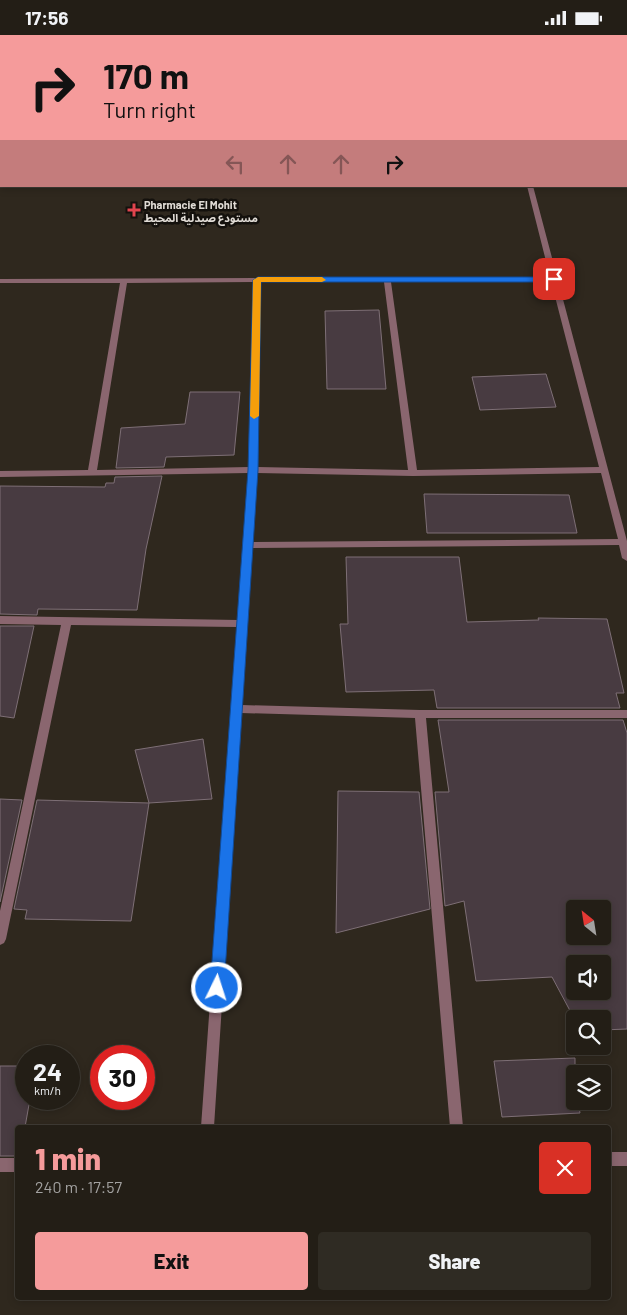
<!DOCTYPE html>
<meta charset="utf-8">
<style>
body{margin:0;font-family:Barlow,"Noto Sans Arabic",sans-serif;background:#2f2b23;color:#f1f3f6;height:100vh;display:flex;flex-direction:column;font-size:19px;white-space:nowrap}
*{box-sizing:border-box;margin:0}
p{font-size:16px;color:#a3a2a1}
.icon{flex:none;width:28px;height:28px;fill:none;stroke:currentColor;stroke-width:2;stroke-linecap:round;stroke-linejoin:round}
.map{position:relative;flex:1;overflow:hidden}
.side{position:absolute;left:15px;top:1090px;width:596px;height:175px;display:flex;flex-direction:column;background:#231e16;border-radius:5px;box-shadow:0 2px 8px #0003,0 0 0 1px #403c35}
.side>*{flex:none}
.guide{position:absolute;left:0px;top:0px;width:628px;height:152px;box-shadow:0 2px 8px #0003,0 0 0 1px #403c35;background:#f59b9b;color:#111;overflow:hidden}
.needle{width:32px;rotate:330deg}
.tools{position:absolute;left:566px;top:865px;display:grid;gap:10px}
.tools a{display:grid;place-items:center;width:45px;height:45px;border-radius:5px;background:#231e16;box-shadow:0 2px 8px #0003,0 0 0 1px #403c35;font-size:25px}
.speed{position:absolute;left:15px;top:1010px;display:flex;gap:10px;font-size:25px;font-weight:700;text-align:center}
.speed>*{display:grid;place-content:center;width:65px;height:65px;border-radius:50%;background:#231e16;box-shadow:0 2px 8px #0003,0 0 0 1px #403c35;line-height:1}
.speed small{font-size:12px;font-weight:400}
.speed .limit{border:8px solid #d22;background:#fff;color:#111}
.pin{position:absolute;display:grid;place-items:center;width:42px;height:42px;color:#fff;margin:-21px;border-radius:10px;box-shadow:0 2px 8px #0006}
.me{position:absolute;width:55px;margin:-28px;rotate:4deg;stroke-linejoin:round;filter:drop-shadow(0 0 4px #0008)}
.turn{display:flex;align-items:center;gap:18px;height:105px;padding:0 20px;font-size:22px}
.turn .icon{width:65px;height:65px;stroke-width:2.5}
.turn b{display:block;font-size:35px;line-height:42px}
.lanes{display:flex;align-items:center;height:48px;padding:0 20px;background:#0003;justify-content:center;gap:25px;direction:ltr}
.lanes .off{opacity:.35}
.round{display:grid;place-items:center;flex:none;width:52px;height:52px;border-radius:5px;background:#2f2b23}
.summary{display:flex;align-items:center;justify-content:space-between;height:85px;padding:0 20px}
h1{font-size:30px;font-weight:800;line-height:38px;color:#f59b9b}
.button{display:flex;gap:10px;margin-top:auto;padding:10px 20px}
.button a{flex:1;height:58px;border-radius:5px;background:#f59b9b;color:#111;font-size:20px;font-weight:800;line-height:58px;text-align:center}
.button a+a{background:#2f2b23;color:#f1f3f6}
.status{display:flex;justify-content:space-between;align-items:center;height:35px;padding:0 25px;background:#231e16;direction:ltr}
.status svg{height:14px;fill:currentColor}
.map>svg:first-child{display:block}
.green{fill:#354613}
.building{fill:#483b41;stroke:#7e6f76;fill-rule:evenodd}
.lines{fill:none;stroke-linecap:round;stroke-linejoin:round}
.minor{fill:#8a666f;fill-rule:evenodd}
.secondary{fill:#c28796;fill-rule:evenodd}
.route{fill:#1a73e8;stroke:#114b97}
.slow{fill:#f59e0b}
.health-dot{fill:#e0444e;stroke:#14110d;stroke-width:2}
.labels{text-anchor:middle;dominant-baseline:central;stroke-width:5;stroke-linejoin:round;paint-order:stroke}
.far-poi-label{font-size:11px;font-weight:bold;fill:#e1dcd6;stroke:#14110d;text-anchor:start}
</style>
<div class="status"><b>17:56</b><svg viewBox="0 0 49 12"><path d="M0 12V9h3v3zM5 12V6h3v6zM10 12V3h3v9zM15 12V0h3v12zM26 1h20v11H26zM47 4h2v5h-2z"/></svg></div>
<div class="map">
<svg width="627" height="1280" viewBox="0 0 627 1280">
<rect width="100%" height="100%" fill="#2f281e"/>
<polygon class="green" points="145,0 627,0 627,115 626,1"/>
<g class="building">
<polygon points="379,275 386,354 327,354 325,276"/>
<polygon points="546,339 556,372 480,375 472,342"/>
<polygon points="190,357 240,357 234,420 166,422 164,432 116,433 121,393 185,389"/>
<polygon points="162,441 146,514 137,575 38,574 37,580 0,579 0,451 105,452 106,448 114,448 115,442"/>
<polygon points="424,459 569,460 577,498 427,498"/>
<polygon points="346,522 459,522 467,587 539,585 538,583 607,584 624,658 616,658 620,673 437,673 434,655 346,657 340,589 348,589"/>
<polygon points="0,591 34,591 14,683 0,681"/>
<path d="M438 685H623L627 698V994L602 995V984L575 985 552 942 476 946 464 866 445 871 435 757H449ZM575 874H602V901H575ZM575 929H602V956H575Z"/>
<polygon points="203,704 212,764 149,768 135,715"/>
<polygon points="338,756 419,757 430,874 336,898"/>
<polygon points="0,764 22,765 0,867"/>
<polygon points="37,765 149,768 131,886 25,884 27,875 14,874"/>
<polygon points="575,1023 575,1066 578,1066 580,1078 502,1082 494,1026"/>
<polygon points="0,1031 26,1031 26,1064 30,1064 25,1092 18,1092 18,1121 0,1121"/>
</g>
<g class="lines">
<g class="minor">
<polygon points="37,0 43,0 43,1 38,1"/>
<rect x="0" y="77" width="1" height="4"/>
<path d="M527 151H533L627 506V526L622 523 619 510 252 513 242 670 420 675H627V683H426L463 1092H450L415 683 241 678 214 1092H201L237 592 71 590 6 904 4 908 0 910V876L61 590 0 589V581L238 585 249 438 0 442V436L88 435 120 248H0V244L550 242ZM551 246 599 432 417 435 391 247ZM253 247 249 432 97 435 127 248ZM260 247H384L408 435 257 432ZM257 438 413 441 601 438 618 504 252 507Z"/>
<rect x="609" y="1117" width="18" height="14"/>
<rect x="0" y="1123" width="18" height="14"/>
</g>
<g class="secondary">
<rect x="626" y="141" width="1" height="4"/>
<rect x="0" y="144" width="1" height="4"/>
</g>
</g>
<polygon class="route" points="258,242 554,242 558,244 554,247 261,247 258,435 224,953 222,958 217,960 212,958 210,953 248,435 253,245"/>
<polygon class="slow" points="258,242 322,242 326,245 322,247 261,247 259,381 254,384 250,381 253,245"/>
<path class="health-dot" d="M131.5 167.5h5v5h5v5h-5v5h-5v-5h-5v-5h5z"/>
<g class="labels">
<g class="far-poi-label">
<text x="144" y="169">Pharmacie El Mohit<tspan x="144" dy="13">مستودع صيدلية المحيط</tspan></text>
</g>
</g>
</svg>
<div class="tools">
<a><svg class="needle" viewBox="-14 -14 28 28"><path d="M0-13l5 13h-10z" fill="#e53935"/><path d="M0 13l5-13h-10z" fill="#a3a2a1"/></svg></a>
<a><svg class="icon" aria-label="sound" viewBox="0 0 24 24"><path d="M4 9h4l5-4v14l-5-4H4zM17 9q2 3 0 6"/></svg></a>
<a><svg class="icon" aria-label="search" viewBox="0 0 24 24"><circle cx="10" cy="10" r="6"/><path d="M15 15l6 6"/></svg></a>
<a><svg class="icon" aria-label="layers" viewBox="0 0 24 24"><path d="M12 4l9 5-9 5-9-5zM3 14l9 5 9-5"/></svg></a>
</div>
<div class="speed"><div>24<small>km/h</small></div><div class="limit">30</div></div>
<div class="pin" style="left:554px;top:244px;background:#d93025"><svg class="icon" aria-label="arrive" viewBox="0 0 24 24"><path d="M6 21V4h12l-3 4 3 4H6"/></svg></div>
<svg class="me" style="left:217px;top:953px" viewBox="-20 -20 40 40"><circle r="17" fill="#1a73e8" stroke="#fff" stroke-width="3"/><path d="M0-11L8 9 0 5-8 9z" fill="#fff"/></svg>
<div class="guide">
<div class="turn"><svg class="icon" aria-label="right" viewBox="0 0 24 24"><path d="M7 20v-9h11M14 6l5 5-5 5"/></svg><div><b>170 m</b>Turn right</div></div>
<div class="lanes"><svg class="icon off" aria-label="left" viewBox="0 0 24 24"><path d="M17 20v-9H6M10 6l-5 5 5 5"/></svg><svg class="icon off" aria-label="ahead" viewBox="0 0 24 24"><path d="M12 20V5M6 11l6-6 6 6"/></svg><svg class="icon off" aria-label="ahead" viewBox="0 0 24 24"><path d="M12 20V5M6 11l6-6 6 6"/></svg><svg class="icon" aria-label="right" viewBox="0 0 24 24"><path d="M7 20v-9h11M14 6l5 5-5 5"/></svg></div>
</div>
<section class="side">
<div class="summary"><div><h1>1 min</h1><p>240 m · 17:57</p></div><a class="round" style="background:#d93025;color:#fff"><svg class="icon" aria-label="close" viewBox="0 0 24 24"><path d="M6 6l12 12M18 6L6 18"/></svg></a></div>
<div class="button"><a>Exit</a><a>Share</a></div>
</section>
</div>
